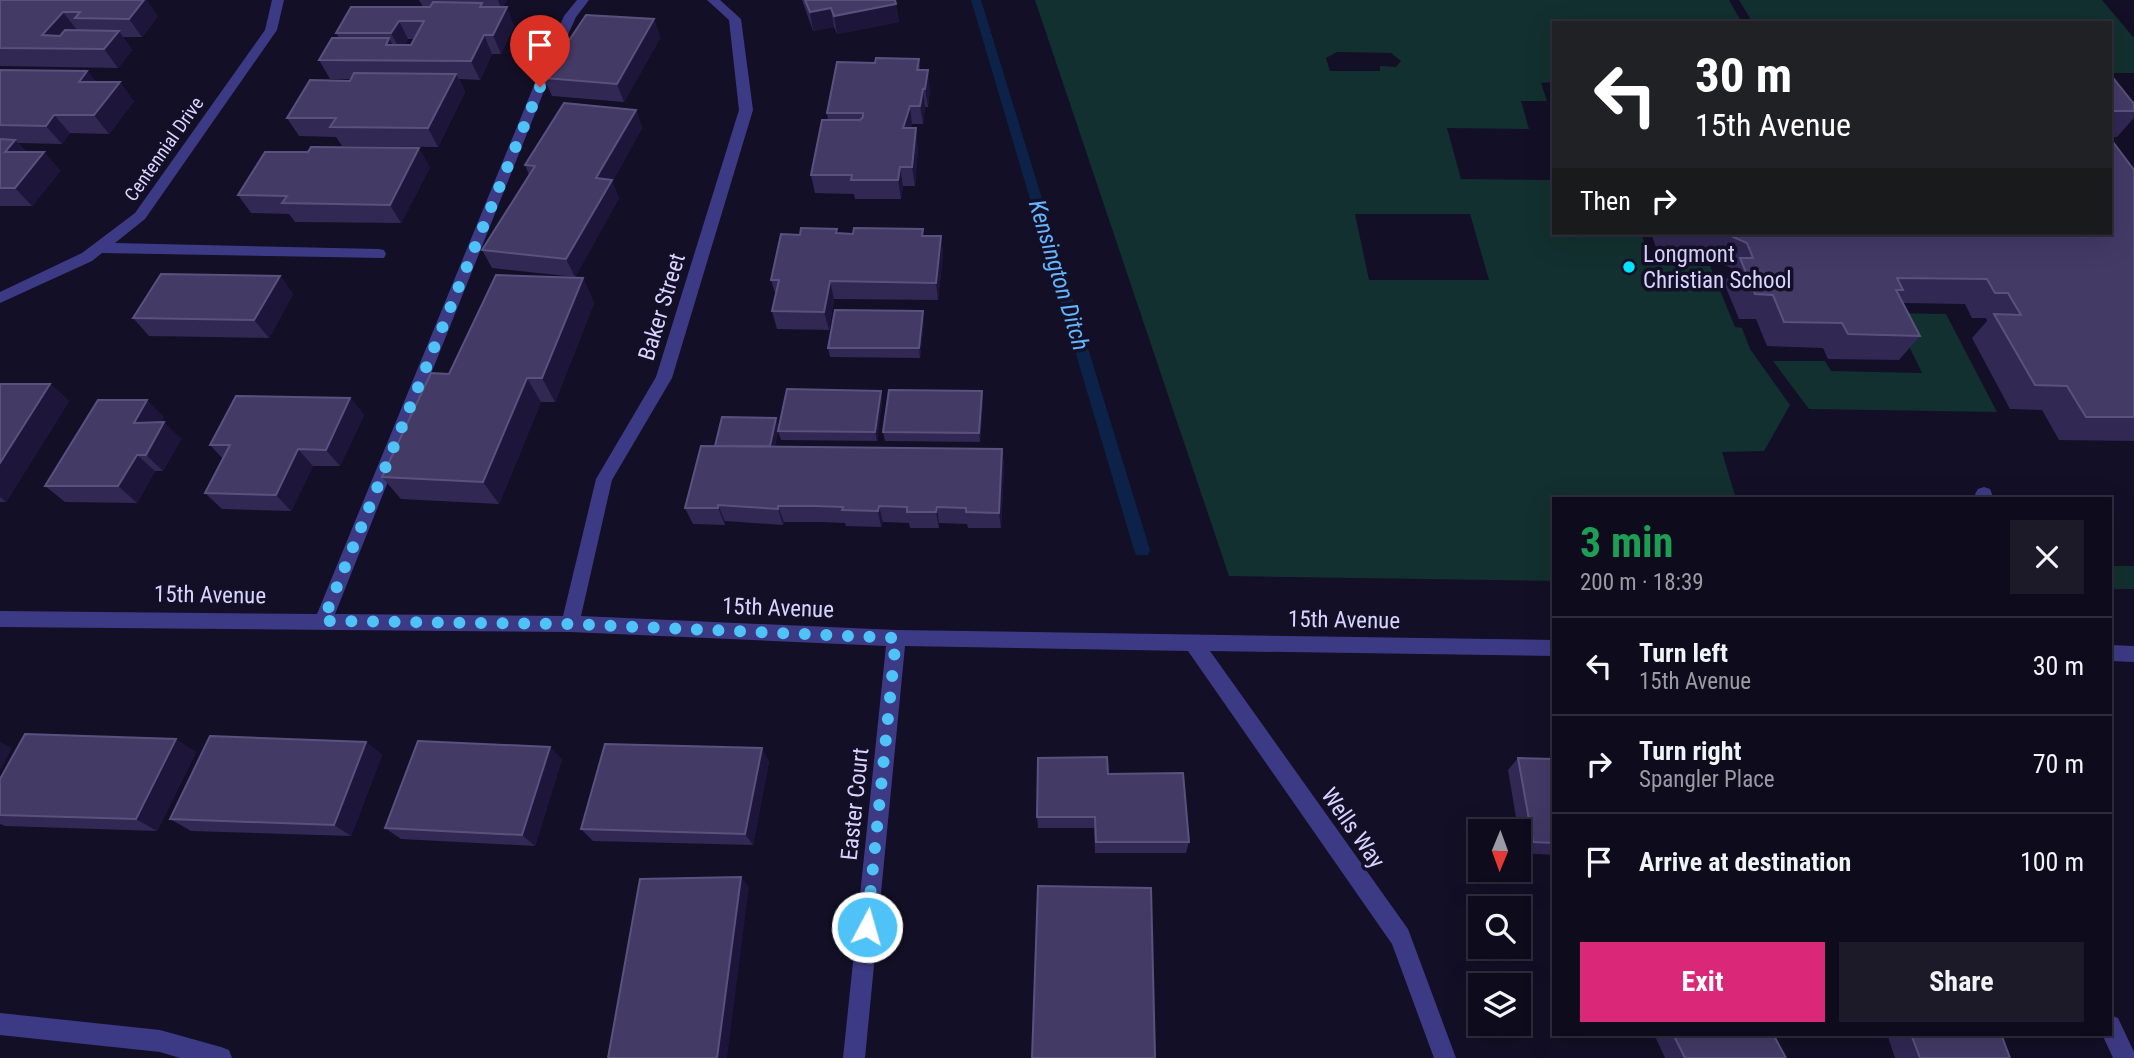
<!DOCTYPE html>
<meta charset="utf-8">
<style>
body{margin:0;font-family:"Roboto Condensed",sans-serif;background:#1c1929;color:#f1f3f6;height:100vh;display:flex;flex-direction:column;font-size:26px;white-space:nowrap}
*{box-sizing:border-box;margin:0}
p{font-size:23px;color:#9b9ba3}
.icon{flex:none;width:38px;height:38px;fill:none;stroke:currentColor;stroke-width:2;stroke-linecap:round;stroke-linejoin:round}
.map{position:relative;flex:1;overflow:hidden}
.details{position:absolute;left:1552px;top:497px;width:560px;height:539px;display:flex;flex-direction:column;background:#0e0b1c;border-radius:0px;box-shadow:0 7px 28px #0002,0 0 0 2px #2e2b3b}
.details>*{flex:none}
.hud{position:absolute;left:1552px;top:21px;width:560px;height:214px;border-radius:0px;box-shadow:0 7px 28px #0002,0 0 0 2px #2e2b3b;background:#202124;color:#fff;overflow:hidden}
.needle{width:46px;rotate:181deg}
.fabs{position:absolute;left:1468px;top:819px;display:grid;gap:14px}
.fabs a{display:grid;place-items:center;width:63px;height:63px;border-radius:0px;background:#0e0b1c;box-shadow:0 7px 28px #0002,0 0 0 2px #2e2b3b;font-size:35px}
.pin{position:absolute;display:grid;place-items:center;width:60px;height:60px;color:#fff;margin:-72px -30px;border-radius:50% 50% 50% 0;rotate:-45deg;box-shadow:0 0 7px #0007}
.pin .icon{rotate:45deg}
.me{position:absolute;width:77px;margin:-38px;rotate:6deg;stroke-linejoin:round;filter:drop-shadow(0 0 5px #0008)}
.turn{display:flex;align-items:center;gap:24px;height:147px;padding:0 28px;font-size:32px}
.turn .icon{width:91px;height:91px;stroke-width:2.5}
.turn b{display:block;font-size:49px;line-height:60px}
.then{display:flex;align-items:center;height:66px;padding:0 28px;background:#0003;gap:14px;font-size:26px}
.round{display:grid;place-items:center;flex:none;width:74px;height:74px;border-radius:0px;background:#1c1929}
.head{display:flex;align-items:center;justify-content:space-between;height:119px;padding:0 28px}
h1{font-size:42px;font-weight:700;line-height:52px;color:#1e9e55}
.cta{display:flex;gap:14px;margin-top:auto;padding:14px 28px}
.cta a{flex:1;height:80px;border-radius:0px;background:#db2777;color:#fff;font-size:28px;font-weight:700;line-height:80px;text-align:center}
.cta a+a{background:#1c1929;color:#f1f3f6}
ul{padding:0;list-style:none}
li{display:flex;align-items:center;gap:21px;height:98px;padding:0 28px;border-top:2px solid #2e2b3b}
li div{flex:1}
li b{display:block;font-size:26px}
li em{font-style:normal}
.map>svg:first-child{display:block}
.green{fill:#12302f;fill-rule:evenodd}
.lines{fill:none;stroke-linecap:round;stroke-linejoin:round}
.stream{fill:#0c2248;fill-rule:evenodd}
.minor{fill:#3d3a85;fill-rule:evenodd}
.wall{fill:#312854;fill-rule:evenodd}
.shaded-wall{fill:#1d163a}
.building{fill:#433a66;stroke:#5a527e;stroke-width:2}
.route{stroke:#4fc3f7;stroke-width:12;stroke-dasharray:0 21.6}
.poi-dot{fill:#00e5ff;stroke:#130f26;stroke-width:2.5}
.labels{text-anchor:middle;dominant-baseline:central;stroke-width:7;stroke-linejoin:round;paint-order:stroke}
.far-street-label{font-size:19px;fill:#d9d4ff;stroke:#130f26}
.poi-label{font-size:23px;fill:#d9d4ff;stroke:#130f26;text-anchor:start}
.street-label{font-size:23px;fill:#d9d4ff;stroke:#130f26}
.water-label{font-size:24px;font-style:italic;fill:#62b6ff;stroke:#130f26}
</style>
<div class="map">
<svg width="2134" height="1058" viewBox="0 0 2134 1058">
<rect width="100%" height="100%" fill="#130f26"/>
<g class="green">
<path d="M1035 0H1729L1742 23H1554V82L1541 83 1547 101H1521L1529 129 1447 128 1461 179 1554 180V233H1633L1634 235 1642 236 1653 265 1710 266 1735 327 1742 328 1750 349 1790 405 1764 451 1722 452 1736 499H1554V581L1229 576ZM1337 52 1391 53 1401 61 1396 67 1380 66V71H1330L1326 58ZM1355 214H1470L1489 280H1369Z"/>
<polygon points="1739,0 2102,0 2134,38 2134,73 2111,73 2110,23 1753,23"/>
<polygon points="1893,313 1946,314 1997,412 1809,409 1773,361 1825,361 1831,371 1922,373"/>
<rect x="2111" y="566" width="23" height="23"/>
</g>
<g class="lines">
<polygon class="stream" points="971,0 981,0 1150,550 1148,555 1136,555 1134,550"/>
<g class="minor">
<polygon points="272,0 284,0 277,30 145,219 115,243 379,249 384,250 386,254 384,258 102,253 92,261 0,303 0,292 82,253 135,213 265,30"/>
<polygon points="577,0 589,0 576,17 556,61 335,614 563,616 596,479 656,377 739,110 729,20 707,0 720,0 741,19 753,110 672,378 612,480 581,616 896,630 1554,640 1554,656 1210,651 1408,929 1456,1058 1434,1058 1392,944 1188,651 905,646 865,1058 843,1058 886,646 570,632 0,627 0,611 317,614 544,61 564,16"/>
<polygon points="1984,487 1990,489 1994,499 1977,499 1975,494 1978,489"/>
<polygon points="2110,645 2134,646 2134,662 2110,661"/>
<polygon points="0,1013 160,1030 221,1047 229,1050 232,1058 180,1058 160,1052 0,1035"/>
<polygon points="2110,1015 2118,1018 2134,1052 2134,1058 2113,1058 2102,1034 2110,1034"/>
</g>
</g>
<g class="wall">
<polygon points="0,0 158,16 142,37 123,37 132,50 118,68 0,66"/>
<path d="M419 0H507L503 7 514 26 501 54H492L480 80 459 79 465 92 438 147 342 146 336 137 299 136 287 118 350 81 351 79H330L319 60 339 38 336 33 423 7ZM408 39H414L411 45H405Z"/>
<polygon points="802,0 895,0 899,22 837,34 834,27 813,31"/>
<polygon points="654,19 660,38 624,102 552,96 544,78"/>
<polygon points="919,59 920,70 930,89 928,107 925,107 923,124 912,124 911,128 918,147 915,186 903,186 901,199 855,199 854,194 815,193 811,175 828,120 827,113 875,63"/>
<polygon points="0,70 87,71 96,82 134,101 109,134 70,133 62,144 18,143 26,152 44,152 60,171 32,206 0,206"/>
<polygon points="2110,74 2134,104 2134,118 2117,137 2110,137"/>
<polygon points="636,110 642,128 612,182 619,198 575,277 492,268 482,250 529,175 525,165"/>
<polygon points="430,167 401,223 295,222 289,214 251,213 238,195"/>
<polygon points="2134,170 2134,441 2059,440 2042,410 2010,409 1972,338 1987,321 1986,318 1972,318 1965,304 1903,303 1920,336 1899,360 1828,359 1823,348 1767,346 1756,319 1739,319 1724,283 1732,270 1731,268 1714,260 1660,259 1651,233 2110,233"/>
<polygon points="923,229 923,236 941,236 943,254 938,300 834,299 829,330 777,329 772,311 776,296 771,280 838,233 853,234"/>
<polygon points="280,276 293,294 269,338 149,336 133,318"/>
<polygon points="583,278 594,303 555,402 541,402 499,504 401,499 382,477 449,374"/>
<polygon points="924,320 920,358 830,357 828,348"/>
<polygon points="0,384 50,384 69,401 6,502 0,502"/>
<polygon points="881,391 882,400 877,441 781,440 778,431"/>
<polygon points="982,391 983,400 980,442 885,441 883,432"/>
<polygon points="350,398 364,415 340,466 313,466 291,511 222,509 205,493 223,459 210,445"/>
<polygon points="164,417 161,422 181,439 163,471 155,471 137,503 65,502 45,486"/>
<polygon points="779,427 775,446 1002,449 1004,466 1001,528 968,528 967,524 939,523 939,528 910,528 909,523 883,522 881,527 846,526 845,523 820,522 784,522 783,525 725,521 725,525 693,524 685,508 715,446"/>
<polygon points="366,742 382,755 351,836 191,831 170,819"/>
<polygon points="196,752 157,831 5,826 0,824 0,779"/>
<polygon points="1518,758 1554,759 1554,855 1522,853 1508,770"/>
<polygon points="562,759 535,846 401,839 385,828"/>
<polygon points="769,761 753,845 593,841 581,829"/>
<polygon points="1108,774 1189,842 1186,853 1095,853 1094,828 1038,828 1037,817"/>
<polygon points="1654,1034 1773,1034 1786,1058 1665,1058"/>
<polygon points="1887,1034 2001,1034 2010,1058 1895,1058"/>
</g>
<g class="shaded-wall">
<polygon points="144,0 147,0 158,16 142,37 129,19"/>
<polygon points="498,0 507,0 502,10"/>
<polygon points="896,4 899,22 837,34 834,16"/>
<polygon points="507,7 514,26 501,54 493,35"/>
<polygon points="831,8 834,27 813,31 810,12"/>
<polygon points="63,12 77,30 61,49 42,35"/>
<polygon points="654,19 660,38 624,102 617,84"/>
<polygon points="399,21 408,39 401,52 391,33"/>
<polygon points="119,31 132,50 118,68 104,49"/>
<polygon points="484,35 492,54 480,80 471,61"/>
<polygon points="389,38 399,57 386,45"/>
<polygon points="928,70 930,89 928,107 925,89"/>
<polygon points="87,71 102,90 79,82"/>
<polygon points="456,74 465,92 438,147 428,128"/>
<polygon points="120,82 134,101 109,134 94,115"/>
<polygon points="923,89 925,107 923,124 920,106"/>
<polygon points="910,106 912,124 906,147 903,128"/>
<polygon points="636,110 642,128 612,182 619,198 575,277 566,259 596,178"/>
<polygon points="54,115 70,133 62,144 46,126"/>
<polygon points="916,128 918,147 915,186 912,167"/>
<polygon points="15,140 31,158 5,152"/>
<polygon points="419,148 430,167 401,223 390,205"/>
<polygon points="44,152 60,171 32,206 15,188"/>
<polygon points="900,167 903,186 901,199 898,180"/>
<polygon points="941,236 943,254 938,300 936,283"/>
<polygon points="280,276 293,294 269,338 254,320"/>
<polygon points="583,278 594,303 555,402 542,378"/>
<polygon points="830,281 834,299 829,330 824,312"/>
<polygon points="923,311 924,320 920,358 919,348"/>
<polygon points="527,378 541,402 499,504 483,482"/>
<polygon points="50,384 69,401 6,502 0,497 0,463"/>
<polygon points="881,391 882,400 877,441 875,432"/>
<polygon points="982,391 983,400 980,442 979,433"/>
<polygon points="350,398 364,415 340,466 326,450"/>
<polygon points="147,400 164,417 152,439 134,423"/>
<polygon points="776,418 779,427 771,463 768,454"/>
<polygon points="164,422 181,439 163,471 146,455"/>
<polygon points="298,449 313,466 291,511 276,495"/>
<polygon points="1002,449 1004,466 1001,528 999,513"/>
<polygon points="137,455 155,471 137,503 118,486"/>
<polygon points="718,505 725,521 725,525 718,508"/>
<polygon points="778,506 784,522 783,525 778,509"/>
<polygon points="879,506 883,522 881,527 878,511"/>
<polygon points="937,507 939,523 939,528 936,512"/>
<polygon points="176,739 196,752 157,831 136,819"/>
<polygon points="0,742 12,748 0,771"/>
<polygon points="366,742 382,755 351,836 334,825"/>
<polygon points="550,747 562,759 535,846 522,835"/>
<polygon points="762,748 769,761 753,845 745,834"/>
<polygon points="741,877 749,887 727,1058 717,1058"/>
</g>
<g class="building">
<polygon points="0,0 144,0 129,19 75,18 80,12 63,12 42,35 60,36 65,30 119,31 104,49 0,48"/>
<polygon points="805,0 895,0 896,4 834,16 831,8 810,12"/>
<polygon points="433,2 482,3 480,7 507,7 493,35 484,35 471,61 319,60 332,38 389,38 386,45 411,45 424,21 399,21 391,33 336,33 351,7 430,7"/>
<polygon points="586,15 654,19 617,84 544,78"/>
<polygon points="1682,20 1728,21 1729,23 1684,23"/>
<polygon points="1753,22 1832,23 1753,23"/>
<polygon points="876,58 919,59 917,70 928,70 925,89 923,89 920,106 910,106 903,128 916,128 912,167 900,167 898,180 851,180 852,175 811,175 822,120 860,120 863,117 863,113 827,113 837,62 875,63"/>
<polygon points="0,70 87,71 79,82 120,82 94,115 54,115 46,126 0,125"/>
<polygon points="354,73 456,74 428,128 330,127 336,118 287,118 310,80 350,81"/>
<polygon points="2110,74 2134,104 2134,111 2110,111"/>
<polygon points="564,103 636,110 596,178 612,180 566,259 482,250 535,166 525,165"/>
<polygon points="2110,138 2134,170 2134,417 2086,417 2067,386 2035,385 1994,314 2021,315 2008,293 1995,293 1987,279 1897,278 1903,290 1896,290 1920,336 1848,334 1842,323 1784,322 1773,295 1755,294 1740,258 1753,258 1747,243 1729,235 1674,234 1674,233 2110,233"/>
<polygon points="0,139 15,140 5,152 44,152 15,188 0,188"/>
<polygon points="311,147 419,148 390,205 282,203 287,196 238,195 265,152 308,152"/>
<polygon points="801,228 837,229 836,233 853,234 854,228 923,229 922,236 941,236 936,283 830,281 824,312 772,311 779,280 771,280 781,234 800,235"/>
<polygon points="161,274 280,276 254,320 133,318"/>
<polygon points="496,275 583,278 542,378 527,378 483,482 382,477 431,373 449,374"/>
<polygon points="835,310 923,311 919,348 828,348"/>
<polygon points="0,384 50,384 0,463"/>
<polygon points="787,389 881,391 875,432 778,431"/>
<polygon points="889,390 982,391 979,433 883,432"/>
<polygon points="236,396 350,398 326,450 298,449 276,495 205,493 230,445 210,445"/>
<polygon points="98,400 147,400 134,423 164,422 146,455 137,455 118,486 45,486"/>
<polygon points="722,417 776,418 770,446 715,446"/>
<polygon points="701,446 1002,449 999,513 966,512 966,508 937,507 936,512 907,512 907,507 879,506 878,511 842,510 843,507 815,506 778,506 778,509 718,505 718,508 685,508"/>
<polygon points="25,734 176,739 136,819 0,815 0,779"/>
<polygon points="210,736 366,742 334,825 170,819"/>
<polygon points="418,741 550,747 522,835 385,828"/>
<polygon points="605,744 762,748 745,834 581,829"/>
<polygon points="1107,757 1108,774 1183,773 1189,842 1096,842 1095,817 1037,817 1038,758"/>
<polygon points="1518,758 1554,759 1554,843 1533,842"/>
<polygon points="741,877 717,1058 608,1058 640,879"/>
<polygon points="1038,886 1151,888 1155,1058 1032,1058"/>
<polygon points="1673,1034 1773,1034 1786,1058 1685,1058"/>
<polygon points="1911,1034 2001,1034 2010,1058 1920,1058"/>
</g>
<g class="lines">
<polyline class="route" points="540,87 323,621 570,624 896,638 867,927"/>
</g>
<circle class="poi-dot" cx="1629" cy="267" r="7"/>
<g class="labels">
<g class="far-street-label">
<text transform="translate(164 149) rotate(-55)">Centennial Drive</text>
</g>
<g class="poi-label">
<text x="1643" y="254">Longmont<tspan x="1643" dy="26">Christian School</tspan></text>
</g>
<g class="street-label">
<text transform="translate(662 307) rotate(-73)">Baker Street</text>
<text transform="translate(210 595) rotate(1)">15th Avenue</text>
<text transform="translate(778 608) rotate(2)">15th Avenue</text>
<text transform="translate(1344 620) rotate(1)">15th Avenue</text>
<text transform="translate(855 804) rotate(-84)">Easter Court</text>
<text transform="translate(1353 828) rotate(55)">Wells Way</text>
</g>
<g class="water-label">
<text transform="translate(1059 275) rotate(73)">Kensington Ditch</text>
</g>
</g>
</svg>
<div class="fabs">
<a><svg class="needle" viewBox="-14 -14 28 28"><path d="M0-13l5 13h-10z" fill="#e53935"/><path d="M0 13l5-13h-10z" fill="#9b9ba3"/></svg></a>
<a><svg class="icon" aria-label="search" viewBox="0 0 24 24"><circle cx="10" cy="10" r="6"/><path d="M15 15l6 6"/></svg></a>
<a><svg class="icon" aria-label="layers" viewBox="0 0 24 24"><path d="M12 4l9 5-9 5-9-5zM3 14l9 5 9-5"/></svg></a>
</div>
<div class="pin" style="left:540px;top:87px;background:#d93025"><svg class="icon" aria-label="arrive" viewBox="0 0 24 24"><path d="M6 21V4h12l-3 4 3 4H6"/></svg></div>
<svg class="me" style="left:867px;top:927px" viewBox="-20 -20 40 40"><circle r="17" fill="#4fc3f7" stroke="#fff" stroke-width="3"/><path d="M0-11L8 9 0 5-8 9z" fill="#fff"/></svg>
<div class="hud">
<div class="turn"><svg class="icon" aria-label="left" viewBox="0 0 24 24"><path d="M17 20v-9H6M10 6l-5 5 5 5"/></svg><div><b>30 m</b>15th Avenue</div></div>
<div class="then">Then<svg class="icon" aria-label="right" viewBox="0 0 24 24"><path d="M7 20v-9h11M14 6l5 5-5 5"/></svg></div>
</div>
<section class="details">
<div class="head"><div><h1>3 min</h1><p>200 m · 18:39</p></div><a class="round"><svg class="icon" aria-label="close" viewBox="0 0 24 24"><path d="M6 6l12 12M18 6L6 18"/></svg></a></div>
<ul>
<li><svg class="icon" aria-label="left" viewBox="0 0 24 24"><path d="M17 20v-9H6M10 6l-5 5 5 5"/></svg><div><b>Turn left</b><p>15th Avenue</p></div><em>30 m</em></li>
<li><svg class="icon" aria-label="right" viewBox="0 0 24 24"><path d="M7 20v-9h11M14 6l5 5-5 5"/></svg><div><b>Turn right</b><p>Spangler Place</p></div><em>70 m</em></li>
<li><svg class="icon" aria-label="arrive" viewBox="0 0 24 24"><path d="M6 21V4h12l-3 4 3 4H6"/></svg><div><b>Arrive at destination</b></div><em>100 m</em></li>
</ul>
<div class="cta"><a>Exit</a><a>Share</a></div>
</section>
</div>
